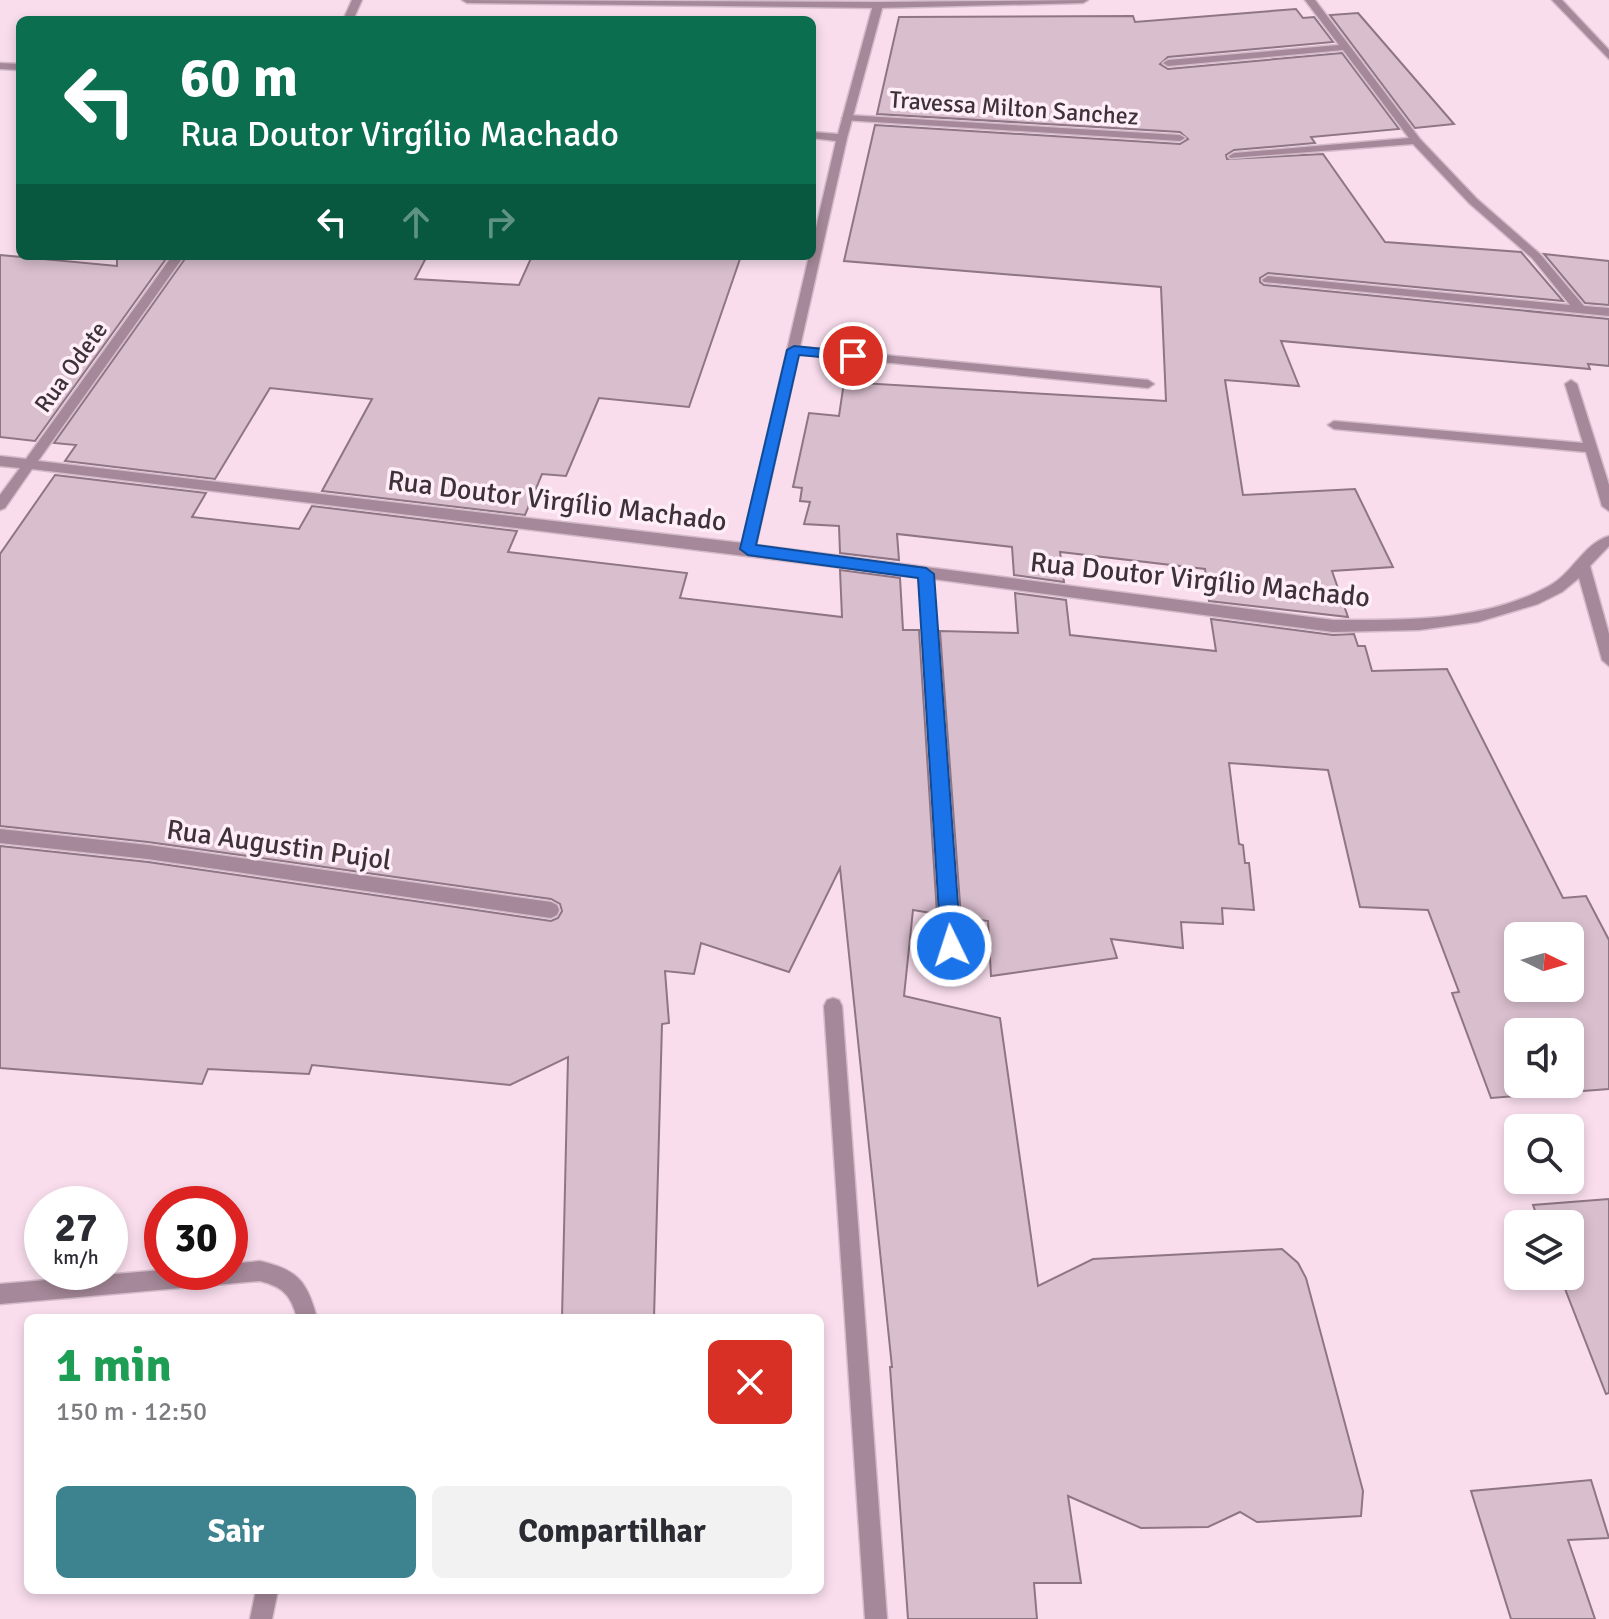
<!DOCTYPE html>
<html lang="pt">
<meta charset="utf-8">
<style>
body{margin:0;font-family:Signika,sans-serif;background:#f2f2f3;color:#2b2b33;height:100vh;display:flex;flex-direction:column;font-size:30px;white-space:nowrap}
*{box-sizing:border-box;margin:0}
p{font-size:26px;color:#7c7c81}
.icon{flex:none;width:44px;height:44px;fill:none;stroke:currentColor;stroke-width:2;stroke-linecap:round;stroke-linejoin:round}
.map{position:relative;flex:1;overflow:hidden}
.drawer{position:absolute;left:24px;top:1314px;width:800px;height:280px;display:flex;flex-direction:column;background:#fff;border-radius:12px;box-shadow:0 4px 12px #0003}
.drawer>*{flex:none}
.banner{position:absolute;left:16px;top:16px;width:800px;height:244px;border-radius:12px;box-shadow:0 4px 12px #0003;background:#0b6e4f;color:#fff;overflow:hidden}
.needle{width:52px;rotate:95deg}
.tools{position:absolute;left:1504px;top:922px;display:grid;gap:16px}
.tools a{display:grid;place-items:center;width:80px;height:80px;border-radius:12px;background:#fff;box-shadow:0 4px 12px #0003;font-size:40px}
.speed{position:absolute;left:24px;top:1186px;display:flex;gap:16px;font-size:40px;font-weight:700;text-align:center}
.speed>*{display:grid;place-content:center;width:104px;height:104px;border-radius:50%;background:#fff;box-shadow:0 4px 12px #0003;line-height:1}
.speed small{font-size:20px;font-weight:400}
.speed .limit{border:12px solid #d22;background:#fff;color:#111}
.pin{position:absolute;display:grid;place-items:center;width:68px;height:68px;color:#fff;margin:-34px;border:4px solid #fff;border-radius:50%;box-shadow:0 2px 8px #0007}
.me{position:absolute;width:88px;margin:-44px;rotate:356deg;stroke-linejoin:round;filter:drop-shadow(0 0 6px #0008)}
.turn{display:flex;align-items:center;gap:28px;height:168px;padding:0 32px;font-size:36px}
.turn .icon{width:104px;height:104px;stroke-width:2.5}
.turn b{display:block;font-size:56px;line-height:68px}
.lanes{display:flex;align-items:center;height:76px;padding:0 32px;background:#0003;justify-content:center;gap:40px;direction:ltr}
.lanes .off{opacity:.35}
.round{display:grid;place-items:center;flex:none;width:84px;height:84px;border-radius:12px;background:#f2f2f3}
.summary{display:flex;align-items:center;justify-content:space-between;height:136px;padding:0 32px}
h1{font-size:48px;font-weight:700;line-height:60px;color:#1e9e55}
.button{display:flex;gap:16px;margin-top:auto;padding:16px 32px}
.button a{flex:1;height:92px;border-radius:12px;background:#3d838f;color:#fff;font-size:32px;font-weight:700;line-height:92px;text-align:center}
.button a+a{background:#f2f2f3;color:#2b2b33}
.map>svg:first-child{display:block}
.building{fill:#d9bece;stroke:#8e7684;stroke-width:2;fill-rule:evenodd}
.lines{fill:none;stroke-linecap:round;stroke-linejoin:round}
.service-casing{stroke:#d3bbc9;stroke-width:3}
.minor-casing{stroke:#d3bbc9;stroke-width:3}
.tertiary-casing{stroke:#d3bbc9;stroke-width:3}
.service{fill:#a58899;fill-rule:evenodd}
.minor{fill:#a58899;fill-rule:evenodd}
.tertiary{fill:#a58899;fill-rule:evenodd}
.route{fill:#1a73e8;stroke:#114b97;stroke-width:2}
.labels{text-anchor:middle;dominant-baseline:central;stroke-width:7;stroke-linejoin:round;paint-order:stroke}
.far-street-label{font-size:24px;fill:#3d3238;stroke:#ffeef8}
.street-label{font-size:28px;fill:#3d3238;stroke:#ffeef8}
</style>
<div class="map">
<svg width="1609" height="1619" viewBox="0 0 1609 1619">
<rect width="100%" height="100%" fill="#f9dded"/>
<g class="building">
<polygon points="1296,9 1303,18 1314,17 1333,42 1168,57 1160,64 1168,69 1342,53 1399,129 1311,137 1315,143 1234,150 1226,155 1227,159 1323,154 1385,242 1521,252 1563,301 1268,273 1260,278 1260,282 1264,285 1609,319 1609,366 1588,364 1590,369 1281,341 1299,386 1225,380 1243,495 1355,489 1393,567 1332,571 1348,617 1209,601 1205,569 1060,552 1064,582 1014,575 1012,547 897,534 899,560 840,553 839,526 804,524 810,502 800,501 802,488 793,487 809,413 839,416 844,382 1166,401 1161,287 844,261 875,125 1180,144 1188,139 1180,132 877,114 899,17 1133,16 1135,22"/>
<polygon points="1358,13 1454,124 1415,128 1330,15"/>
<polygon points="1544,254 1609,261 1609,305 1585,303"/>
<polygon points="0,255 117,266 117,256 168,256 35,441 0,437"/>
<polygon points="187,256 427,256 415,279 519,285 532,256 741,256 689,407 599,398 566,476 542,474 525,515 322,491 372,399 270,388 215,479 65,461 76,445 54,443"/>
<polygon points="55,475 206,493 192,517 299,529 312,506 517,531 508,552 687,573 680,598 842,617 840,570 900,578 903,630 919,630 937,914 913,910 904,996 1000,1018 1038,1286 1093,1259 1282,1249 1298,1263 1306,1278 1363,1491 1361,1516 1257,1522 1240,1512 1208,1527 1141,1528 1068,1496 1081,1583 1034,1583 1037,1619 908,1619 890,1367 892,1367 840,868 789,972 701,943 694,974 665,971 669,1023 662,1024 654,1318 562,1318 568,1057 510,1085 312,1065 309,1074 208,1069 202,1084 0,1068 0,846 148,862 551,921 558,918 562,911 560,904 551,899 148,842 0,826 0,554"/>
<path d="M1015 593 1066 600 1070 635 1216 651 1211 619 1333 635 1354 634 1358 646H1365L1372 671 1447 669 1563 898 1586 896 1609 940V1089L1491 1098 1452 993 1459 992 1428 910 1360 907 1328 770 1229 763 1239 844 1243 845 1245 863H1249L1254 910 1222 908 1223 924 1181 922 1183 948 1111 939 1117 958 991 976 988 921 961 917 940 631 1018 633ZM1518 936H1570V988H1518ZM1518 1032H1570V1084H1518Z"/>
<polygon points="1609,1199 1609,1393 1606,1394 1560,1276 1570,1276 1570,1224 1540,1224 1533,1205"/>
<polygon points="1591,1480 1609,1538 1568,1540 1595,1619 1511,1619 1471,1491"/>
</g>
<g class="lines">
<defs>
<g id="service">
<polygon points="847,115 1180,135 1185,138 1180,141 843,120 842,118"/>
<polygon points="0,829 148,845 551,902 557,905 559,910 557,915 551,918 148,859 0,843"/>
<polygon points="833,998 839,1000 842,1006 887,1619 865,1619 824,1006 827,1000"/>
</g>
<g id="minor">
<polygon points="352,0 362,0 353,20 343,20"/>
<polygon points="1305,0 1315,0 1420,139 1477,199 1540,254 1584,306 1609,308 1609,316 1264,282 1262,280 1268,276 1570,305 1532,258 1469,203 1413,144 1230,158 1229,156 1234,153 1409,138 1343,50 1168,66 1163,63 1168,60 1339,45"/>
<polygon points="1552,0 1562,0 1609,50 1609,59"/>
<path d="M878 2 883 5 847 138 800 347 1148 380 1154 384 1148 388 799 354 756 545 1333 620C1405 620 1484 622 1549 586 1573 573 1583 544 1609 536V546L1590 566 1609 634V666L1602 660 1579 578 1562 592 1538 604 1478 622 1419 630 1333 632 933 579 960 946 957 952 951 954 945 952 942 946 919 577 32 469 5 508 0 510V495L20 468 0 466V456L26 459 172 256H184L38 461 742 543 809 256H812V245L836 141 812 138V132L838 134 873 5Z"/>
<polygon points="0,63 20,64 20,70 0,69"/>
<polygon points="1571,380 1577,384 1609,485 1609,511 1602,506 1586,452 1334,429 1328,425 1334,421 1583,443 1565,384"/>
<path d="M260 1261C298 1270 307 1281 317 1318H297C291 1295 283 1287 260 1281L0 1304V1284L162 1270V1272H230V1264Z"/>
<polygon points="256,1590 278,1590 272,1619 250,1619"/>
</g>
<polygon id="tertiary" points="462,0 878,2 1088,0 1083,3 878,8 467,3"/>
</defs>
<use href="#service" class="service-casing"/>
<use href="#minor" class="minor-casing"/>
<use href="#tertiary" class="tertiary-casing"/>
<use href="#service" class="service"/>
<use href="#minor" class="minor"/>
<use href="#tertiary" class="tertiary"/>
</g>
<polygon class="route" points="794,346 853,352 860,356 853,360 799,355 756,545 926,568 934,574 961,946 958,952 951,955 944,952 941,946 918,578 748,555 740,549 787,350"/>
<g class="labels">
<g class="far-street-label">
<text transform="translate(1014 108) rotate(4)">Travessa Milton Sanchez</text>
<text transform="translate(71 367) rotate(-54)">Rua Odete</text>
</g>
<g class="street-label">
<text transform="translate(557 501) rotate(7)">Rua Doutor Virgílio Machado</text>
<text transform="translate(1200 580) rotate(6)">Rua Doutor Virgílio Machado</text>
<text transform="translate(279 845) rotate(8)">Rua Augustin Pujol</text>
</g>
</g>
</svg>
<div class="tools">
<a><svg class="needle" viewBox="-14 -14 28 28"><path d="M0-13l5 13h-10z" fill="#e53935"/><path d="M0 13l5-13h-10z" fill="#7c7c81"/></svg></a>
<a><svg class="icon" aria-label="sound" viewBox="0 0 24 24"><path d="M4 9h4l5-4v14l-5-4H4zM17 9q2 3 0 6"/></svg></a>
<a><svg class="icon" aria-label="search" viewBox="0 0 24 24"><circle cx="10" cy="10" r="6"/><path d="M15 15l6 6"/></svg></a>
<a><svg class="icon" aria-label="layers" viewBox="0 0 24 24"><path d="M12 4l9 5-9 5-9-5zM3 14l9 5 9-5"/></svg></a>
</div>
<div class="speed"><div>27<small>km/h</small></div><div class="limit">30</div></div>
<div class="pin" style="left:853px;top:356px;background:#d93025"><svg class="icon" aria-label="arrive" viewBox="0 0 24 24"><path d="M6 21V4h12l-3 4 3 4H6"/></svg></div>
<svg class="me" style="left:951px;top:946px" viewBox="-20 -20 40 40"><circle r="17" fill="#1a73e8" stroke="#fff" stroke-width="3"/><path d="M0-11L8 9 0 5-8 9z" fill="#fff"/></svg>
<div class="banner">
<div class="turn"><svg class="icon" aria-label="left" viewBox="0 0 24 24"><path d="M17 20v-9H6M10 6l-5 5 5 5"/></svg><div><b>60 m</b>Rua Doutor Virgílio Machado</div></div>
<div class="lanes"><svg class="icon" aria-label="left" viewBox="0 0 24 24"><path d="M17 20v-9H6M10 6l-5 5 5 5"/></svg><svg class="icon off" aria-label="ahead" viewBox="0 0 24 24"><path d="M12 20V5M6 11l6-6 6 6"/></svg><svg class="icon off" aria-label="right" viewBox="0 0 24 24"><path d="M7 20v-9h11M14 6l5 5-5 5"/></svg></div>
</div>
<section class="drawer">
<div class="summary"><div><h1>1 min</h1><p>150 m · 12:50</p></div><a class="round" style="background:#d93025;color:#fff"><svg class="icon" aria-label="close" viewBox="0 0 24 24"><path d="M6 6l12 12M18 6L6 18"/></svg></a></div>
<div class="button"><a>Sair</a><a>Compartilhar</a></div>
</section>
</div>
